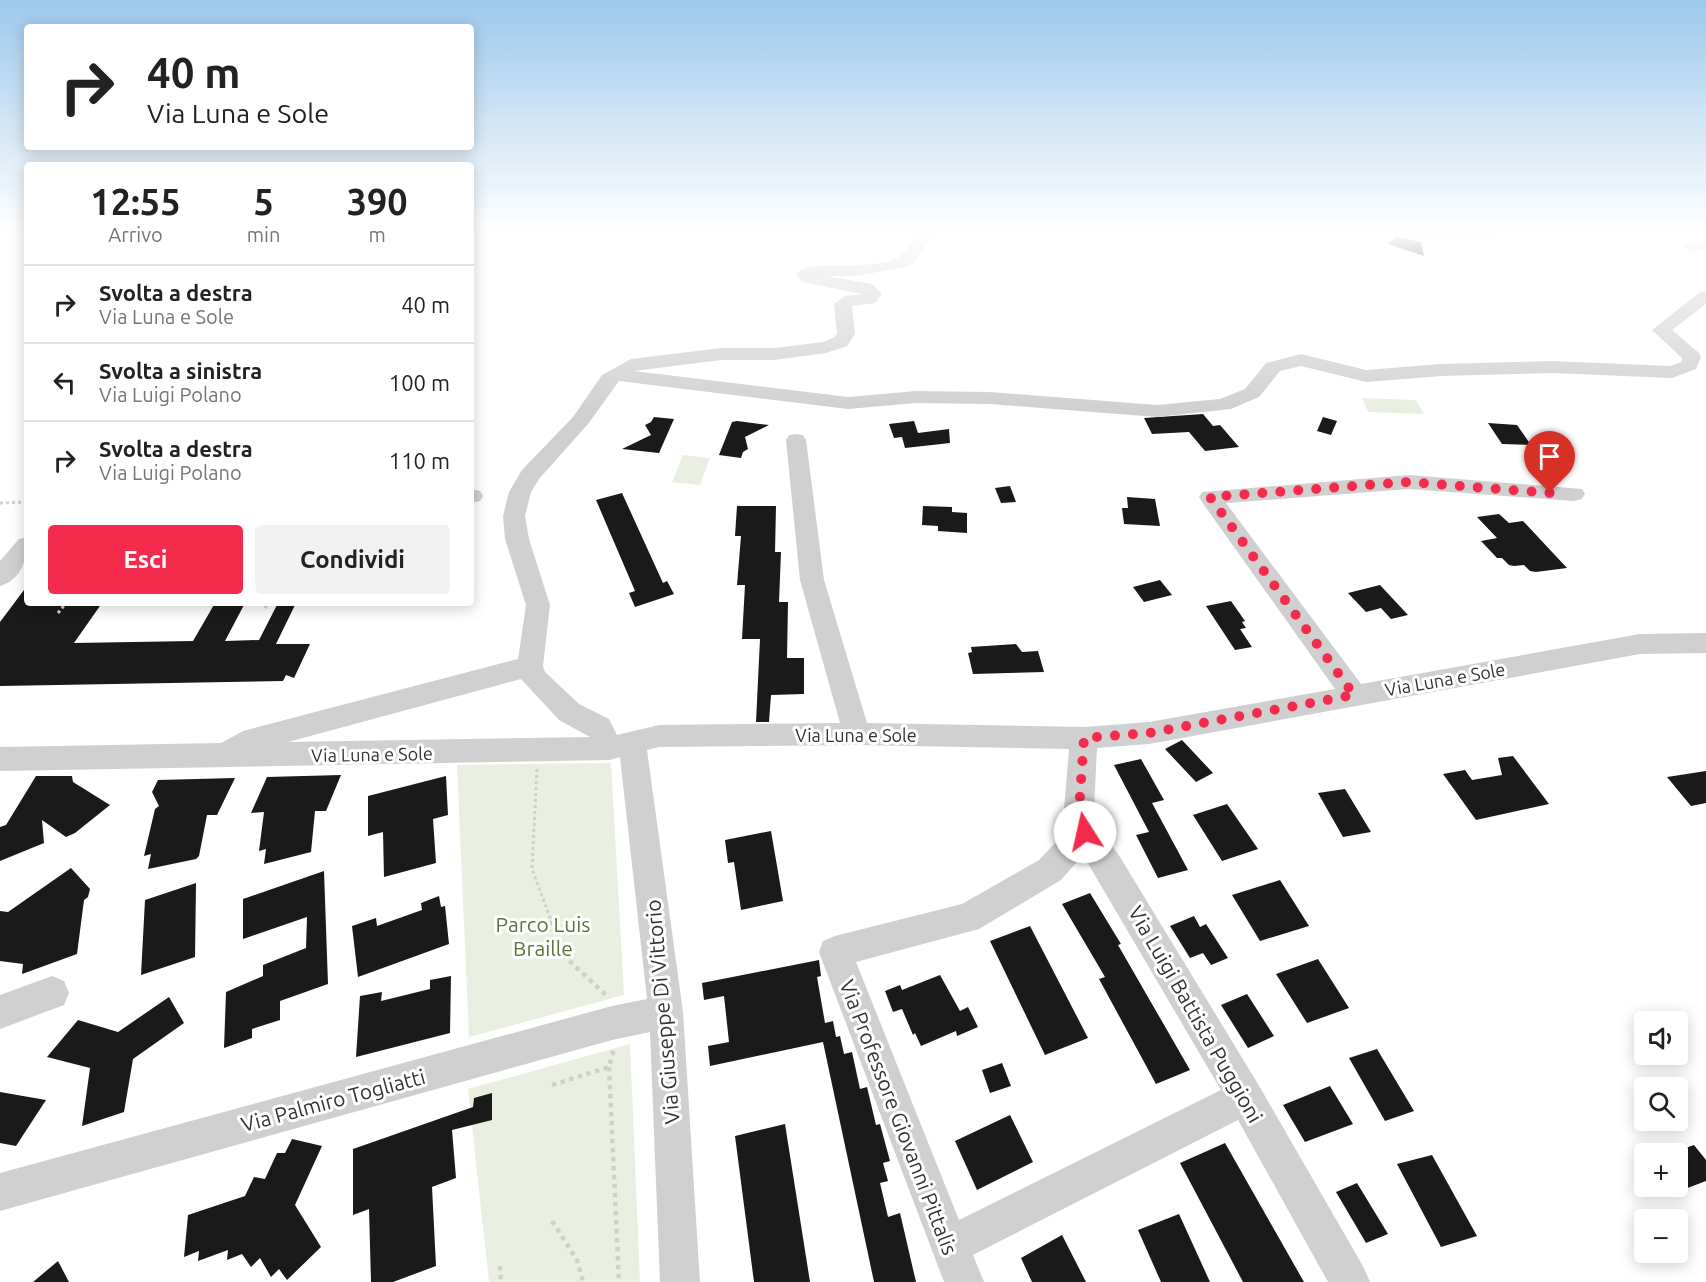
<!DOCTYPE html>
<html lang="it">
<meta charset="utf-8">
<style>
body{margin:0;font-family:Ubuntu,sans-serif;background:#f2f2f2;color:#222;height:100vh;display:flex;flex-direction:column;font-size:22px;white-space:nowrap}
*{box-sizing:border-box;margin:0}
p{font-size:20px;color:#767676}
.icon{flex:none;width:33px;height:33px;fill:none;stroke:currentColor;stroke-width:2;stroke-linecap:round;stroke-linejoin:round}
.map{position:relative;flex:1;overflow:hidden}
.panel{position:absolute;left:24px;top:162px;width:450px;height:444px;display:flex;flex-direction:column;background:#fff;border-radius:6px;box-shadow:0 3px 15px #0003}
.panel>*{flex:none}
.banner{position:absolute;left:24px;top:24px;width:450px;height:126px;border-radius:6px;box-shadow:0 3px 15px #0003;background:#fff;color:#222;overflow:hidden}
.fabs{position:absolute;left:1634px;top:1011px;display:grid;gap:12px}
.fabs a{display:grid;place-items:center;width:54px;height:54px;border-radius:6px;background:#fff;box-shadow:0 3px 15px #0003;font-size:30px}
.pin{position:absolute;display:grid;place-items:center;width:51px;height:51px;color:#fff;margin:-62px -26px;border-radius:50% 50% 50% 0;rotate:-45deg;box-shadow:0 0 6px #0007}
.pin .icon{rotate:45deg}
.me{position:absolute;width:66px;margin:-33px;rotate:350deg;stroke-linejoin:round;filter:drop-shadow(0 0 4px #0008)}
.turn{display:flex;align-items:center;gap:21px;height:126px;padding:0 24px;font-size:27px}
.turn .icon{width:78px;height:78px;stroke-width:2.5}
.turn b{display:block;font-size:42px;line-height:51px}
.eta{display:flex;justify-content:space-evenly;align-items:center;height:102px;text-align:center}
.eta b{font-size:36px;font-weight:600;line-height:42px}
.action{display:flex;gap:12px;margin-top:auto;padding:12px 24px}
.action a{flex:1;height:69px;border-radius:6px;background:#f42b4d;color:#fff;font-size:24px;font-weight:600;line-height:69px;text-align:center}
.action a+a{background:#f2f2f2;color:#222}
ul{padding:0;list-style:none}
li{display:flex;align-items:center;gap:18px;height:78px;padding:0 24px;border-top:2px solid #e0e0e0}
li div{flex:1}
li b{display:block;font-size:22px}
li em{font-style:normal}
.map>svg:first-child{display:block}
.green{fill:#eaf0e1}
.building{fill:#1a1a1a}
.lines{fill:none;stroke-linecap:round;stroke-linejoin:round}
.path-far1{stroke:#d0d0d0;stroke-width:3;stroke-dasharray:3 3;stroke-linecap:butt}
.path{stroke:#d0d0d0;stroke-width:4.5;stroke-dasharray:4.5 4.5;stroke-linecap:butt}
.minor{fill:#d0d0d0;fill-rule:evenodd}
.route{stroke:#f42b4d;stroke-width:10;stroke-dasharray:0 18}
.labels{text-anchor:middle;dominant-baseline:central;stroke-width:6;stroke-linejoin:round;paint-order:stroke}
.street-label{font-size:18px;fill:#333;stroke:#fff}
.near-park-label{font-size:21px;fill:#5b743b;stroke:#fff}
.near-street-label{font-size:21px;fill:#333;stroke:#fff}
</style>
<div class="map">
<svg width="1706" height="1282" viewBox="0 0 1706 1282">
<rect width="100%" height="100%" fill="#fff"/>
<g class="green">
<polygon points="1362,398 1416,400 1424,414 1368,412"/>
<polygon points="683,455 710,458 700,485 672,482"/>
<polygon points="611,763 624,995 469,1037 457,765"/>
<polygon points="630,1044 640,1282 489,1282 468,1089"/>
</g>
<g class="building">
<polygon points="1396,237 1421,242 1424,256 1388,244"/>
<polygon points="1203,414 1213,426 1220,425 1239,447 1205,451 1189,432 1152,434 1144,418"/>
<polygon points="654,417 674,419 659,453 622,449 651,435 645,425 651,422"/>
<polygon points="1323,417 1337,421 1331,435 1317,431"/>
<polygon points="737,421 769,425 745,437 748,449 743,452 741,458 719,455 732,422"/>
<polygon points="914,421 918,433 949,429 950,443 905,448 902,437 894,438 889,424"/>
<polygon points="1488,423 1517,425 1531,445 1502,444"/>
<polygon points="1010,486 1016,502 1001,503 995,488"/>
<polygon points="622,493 663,583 667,581 674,594 635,607 629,593 635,591 596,500"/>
<polygon points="1127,497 1155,499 1160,526 1124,524 1122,508 1128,508"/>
<polygon points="737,506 776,506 775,552 781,552 779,602 788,602 787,658 804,658 804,694 771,695 769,722 756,722 760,639 742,639 745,585 737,585 741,536 735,536"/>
<polygon points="923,506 952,507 952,512 967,513 967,533 938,531 938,526 922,525"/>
<polygon points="1499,514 1509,523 1523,521 1567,568 1536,572 1530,571 1524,565 1514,566 1509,565 1502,558 1497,558 1481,541 1497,538 1477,517"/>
<polygon points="1160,580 1172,595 1144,602 1133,587"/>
<polygon points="1380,585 1408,615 1391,619 1381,608 1366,612 1348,593"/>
<polygon points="27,586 27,603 102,603 74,643 193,641 215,603 245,603 225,641 259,640 278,603 296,603 276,644 310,644 294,678 286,675 283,681 0,686 0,622"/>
<polygon points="1231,601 1245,621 1242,622 1246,628 1240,629 1252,647 1235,650 1206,606"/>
<polygon points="1016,644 1022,652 1038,651 1044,672 973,674 968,653 972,652 971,647"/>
<polygon points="1182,740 1213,773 1196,782 1165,749"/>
<polygon points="1513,756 1549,804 1476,820 1443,774 1465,770 1472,780 1502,775 1498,758"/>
<polygon points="1141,759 1164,800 1152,803 1188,870 1158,878 1136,835 1149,832 1114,765"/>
<polygon points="1706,771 1706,803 1691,806 1667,777"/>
<polygon points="341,775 326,811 315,811 311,852 264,864 266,849 259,851 264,812 251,813 267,777"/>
<polygon points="36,776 72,776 73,782 110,805 75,833 66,837 42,820 44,843 0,861 0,827 6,825"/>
<polygon points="446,776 448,815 433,819 436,863 384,877 383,832 368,836 368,796"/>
<polygon points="235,778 217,815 207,815 199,856 196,859 148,869 151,854 144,856 155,809 159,806 152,792 158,780"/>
<polygon points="1345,789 1371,832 1343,837 1318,793"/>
<polygon points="1227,804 1258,849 1222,861 1193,815"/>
<polygon points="771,831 783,901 741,910 734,862 728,863 725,840"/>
<polygon points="71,868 90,889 88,897 84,900 77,954 22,974 23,964 0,961 0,911 8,912"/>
<polygon points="324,871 328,984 280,1001 280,1020 252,1029 252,1038 224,1048 226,992 263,976 263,965 306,948 307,917 243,939 243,899"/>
<polygon points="1280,880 1309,926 1260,941 1232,895"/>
<polygon points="196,883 195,957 141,975 145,900"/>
<polygon points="1090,893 1121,944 1118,945 1190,1070 1156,1084 1099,979 1105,977 1062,904"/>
<polygon points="439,896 441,907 445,906 449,944 358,977 352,926 376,918 377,926 422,910 421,903"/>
<polygon points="1194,916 1200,927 1206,924 1228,958 1211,965 1203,953 1190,958 1170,926"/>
<polygon points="1030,926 1088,1038 1045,1055 990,941"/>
<polygon points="1318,959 1349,1008 1307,1023 1276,974"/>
<polygon points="819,960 821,976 817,977 825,1023 833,1021 836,1037 840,1036 844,1054 852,1052 860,1089 867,1087 876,1125 880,1124 890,1161 883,1163 888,1181 880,1183 888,1217 900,1213 916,1282 874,1282 823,1042 710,1066 708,1046 729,1042 724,996 704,1000 702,983"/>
<polygon points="940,975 960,1011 968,1007 978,1027 957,1036 956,1031 921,1046 915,1033 913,1035 902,1009 893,1012 885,991 900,985 902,990"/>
<polygon points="451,976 450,1033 356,1057 360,996 382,992 381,1001 430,989 430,980"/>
<polygon points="1247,994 1274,1036 1248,1048 1221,1005"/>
<polygon points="169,997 184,1023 133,1059 124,1112 82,1126 90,1068 47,1057 78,1020 118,1032"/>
<polygon points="1377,1049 1414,1111 1385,1121 1349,1058"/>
<polygon points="1002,1063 1011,1086 990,1093 982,1070"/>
<polygon points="1330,1086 1353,1124 1305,1142 1283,1105"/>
<polygon points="0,1092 46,1100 16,1146 0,1143"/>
<polygon points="492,1093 492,1120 452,1130 456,1178 432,1187 436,1266 393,1282 371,1282 369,1209 353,1215 353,1149 473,1107 474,1098"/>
<polygon points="1010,1115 1033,1162 977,1190 955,1141"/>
<polygon points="785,1124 810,1282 754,1282 735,1136"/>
<polygon points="292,1139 322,1146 295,1205 321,1247 287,1280 279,1269 271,1277 260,1258 251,1267 242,1254 227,1260 228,1250 198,1261 199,1251 184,1257 188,1215 245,1196 254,1177 265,1179 277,1153 285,1153"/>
<polygon points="1225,1143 1304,1282 1243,1282 1180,1163"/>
<polygon points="1694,1145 1706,1160 1706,1181 1677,1192 1677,1151"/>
<polygon points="1432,1155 1477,1236 1441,1247 1397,1164"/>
<polygon points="1357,1183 1388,1234 1366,1243 1336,1192"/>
<polygon points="1179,1214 1210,1282 1161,1282 1138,1230"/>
<polygon points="1062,1235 1086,1282 1032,1282 1021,1258"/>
<polygon points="58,1261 69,1282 33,1282"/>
</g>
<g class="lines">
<g class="path-far1">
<polyline points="0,503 27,502"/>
<polyline points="265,608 268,603"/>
<polyline points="58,613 66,603"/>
<polyline points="537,769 532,869 552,923"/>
</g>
<g class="path">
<polyline points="551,921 561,953 609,998"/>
<polyline points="609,1067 619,1282"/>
<polyline points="552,1085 609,1067 614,1049"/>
<polyline points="552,1221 577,1260 583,1282"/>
<polyline points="500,1266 501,1282"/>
</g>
<g class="minor">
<path d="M920 232H936L913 263 906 267 856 276H826L872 284 882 294 875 303 852 306 855 334 847 346 826 353 774 360H721L634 371 848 397 916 391 990 392 1157 405 1220 399 1245 389 1266 363 1301 354 1366 370 1441 364 1552 361 1670 366 1681 362 1682 358 1652 330 1700 292 1706 291V304L1672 330 1699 353 1701 357 1696 369 1672 378 1552 373 1441 376 1366 382 1301 366 1280 371 1259 397 1231 409 1157 417 990 404 916 403 848 409 619 381 588 424 539 479 531 492 525 516 529 539 550 605 543 666 545 672 579 704 609 719 617 735 659 725 840 723 800 580 786 440 789 435 796 434 803 435 806 440 824 580 867 723 1084 727 1149 722 1335 689 1202 502 1199 497 1202 492 1409 475 1582 489 1585 494 1582 499 1574 501 1409 489 1226 503 1361 684 1640 634 1706 633V653L1640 654 1149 744 1097 748 1094 810 1098 827 1120 857 1258 1084 1364 1268 1370 1282H1328L1238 1120 973 1255 984 1282H944L819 952 823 941 835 936 962 904 1039 860 1069 828 1064 810 1069 749 857 745 659 747 647 750 683 1012 700 1282H660L650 1032 612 1040 0 1211V1173L612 1006 647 999 620 757 610 760 0 771V747L221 743 243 731 518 659 526 605 505 539 503 516 509 492 522 470 573 417 602 375 631 359 721 348H774L823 342 833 338 837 334 834 304 845 296 863 294 802 282 796 274C808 258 876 272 899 257 907 251 913 240 920 232ZM521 679 559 720 590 737 288 742ZM1083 855 1221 1090 959 1220 856 962 979 929 1061 880Z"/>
<polygon points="1395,232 1497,232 1498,233 1490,238 1417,240 1397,235"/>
<polygon points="1706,239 1706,249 1692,252 1684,247 1686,244"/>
<polygon points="471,489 480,491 483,496 480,501 471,503"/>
<path d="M27 537C27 558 23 579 0 586V561L19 539Z"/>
<polygon points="52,976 64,981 69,993 64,1005 0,1029 0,995"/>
</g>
</g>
<linearGradient id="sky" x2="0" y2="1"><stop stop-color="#9dc8eb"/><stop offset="0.56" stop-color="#fff"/><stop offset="1" stop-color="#fff" stop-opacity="0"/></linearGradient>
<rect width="1706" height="412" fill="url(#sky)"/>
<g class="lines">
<polyline class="route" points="1085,832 1079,810 1084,738 1149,733 1354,695 1210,497 1408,482 1550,493"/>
</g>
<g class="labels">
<g class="street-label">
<text transform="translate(1445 679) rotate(-10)">Via Luna e Sole</text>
<text x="856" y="735">Via Luna e Sole</text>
<text transform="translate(372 754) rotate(-1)">Via Luna e Sole</text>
</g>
<g class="near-park-label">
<text x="543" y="924">Parco Luis<tspan x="543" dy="24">Braille</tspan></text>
</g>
<g class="near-street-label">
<text transform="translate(662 1012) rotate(-95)">Via Giuseppe Di Vittorio</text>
<text transform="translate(1196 1014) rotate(60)">Via Luigi Battista Puggioni</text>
<text transform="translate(333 1100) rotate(-15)">Via Palmiro Togliatti</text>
<text transform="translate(899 1117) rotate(69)">Via Professore Giovanni Pittalis</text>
</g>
</g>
</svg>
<div class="fabs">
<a><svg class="icon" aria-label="sound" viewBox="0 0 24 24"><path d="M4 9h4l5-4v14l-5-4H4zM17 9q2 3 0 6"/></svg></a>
<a><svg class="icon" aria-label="search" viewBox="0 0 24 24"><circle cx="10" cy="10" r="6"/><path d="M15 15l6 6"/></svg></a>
<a>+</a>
<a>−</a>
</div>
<div class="pin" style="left:1550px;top:493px;background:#d93025"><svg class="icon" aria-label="arrive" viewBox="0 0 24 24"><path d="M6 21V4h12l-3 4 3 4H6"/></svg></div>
<svg class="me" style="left:1085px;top:832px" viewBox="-20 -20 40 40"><circle r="19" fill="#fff"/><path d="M0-13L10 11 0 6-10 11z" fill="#f42b4d"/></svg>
<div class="banner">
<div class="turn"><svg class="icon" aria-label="right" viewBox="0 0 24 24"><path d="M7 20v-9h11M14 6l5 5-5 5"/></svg><div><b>40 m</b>Via Luna e Sole</div></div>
</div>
<section class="panel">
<div class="eta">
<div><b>12:55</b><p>Arrivo</p></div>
<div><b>5</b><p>min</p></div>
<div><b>390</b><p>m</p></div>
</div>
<ul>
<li><svg class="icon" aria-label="right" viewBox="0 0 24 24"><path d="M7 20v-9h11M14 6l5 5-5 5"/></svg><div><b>Svolta a destra</b><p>Via Luna e Sole</p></div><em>40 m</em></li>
<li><svg class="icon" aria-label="left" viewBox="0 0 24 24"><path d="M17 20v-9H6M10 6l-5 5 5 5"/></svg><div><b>Svolta a sinistra</b><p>Via Luigi Polano</p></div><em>100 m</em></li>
<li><svg class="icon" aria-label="right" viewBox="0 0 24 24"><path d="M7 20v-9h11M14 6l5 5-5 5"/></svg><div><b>Svolta a destra</b><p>Via Luigi Polano</p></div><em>110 m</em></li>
</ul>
<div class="action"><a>Esci</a><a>Condividi</a></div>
</section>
</div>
